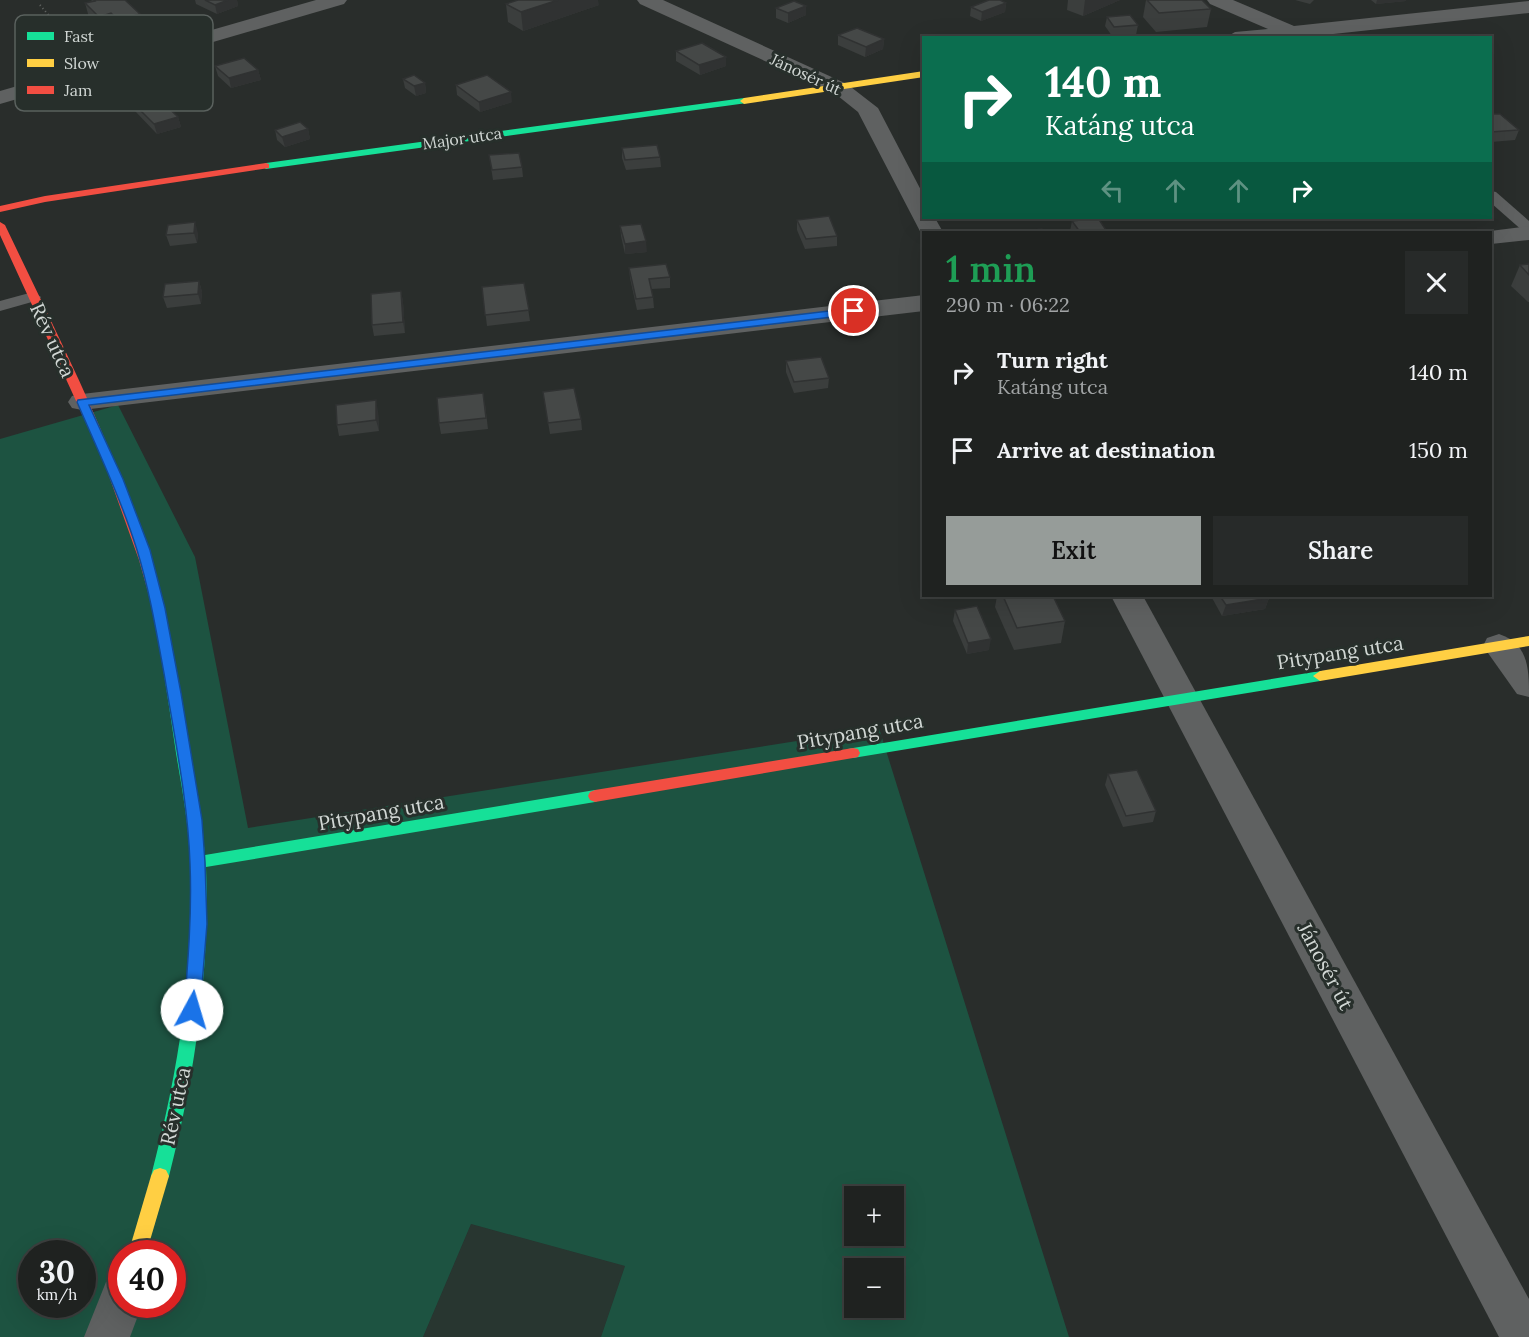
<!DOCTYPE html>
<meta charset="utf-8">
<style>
body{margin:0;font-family:Lora,serif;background:#272a29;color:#f1f3f6;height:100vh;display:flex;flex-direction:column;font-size:22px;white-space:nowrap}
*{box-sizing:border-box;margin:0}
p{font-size:20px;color:#a1a4a5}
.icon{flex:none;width:33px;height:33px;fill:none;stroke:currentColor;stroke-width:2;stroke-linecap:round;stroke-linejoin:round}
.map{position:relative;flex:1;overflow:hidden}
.sheet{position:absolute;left:922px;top:231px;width:570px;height:366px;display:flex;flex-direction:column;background:#1f2220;border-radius:0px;box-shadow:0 6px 24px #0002,0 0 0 2px #3c3f3e}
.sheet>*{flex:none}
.top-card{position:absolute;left:922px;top:36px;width:570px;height:183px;border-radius:0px;box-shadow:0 6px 24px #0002,0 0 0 2px #3c3f3e;background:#0b6e4f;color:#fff;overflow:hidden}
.controls{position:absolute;left:844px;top:1186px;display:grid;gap:12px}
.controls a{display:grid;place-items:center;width:60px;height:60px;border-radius:0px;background:#1f2220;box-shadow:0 6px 24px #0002,0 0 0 2px #3c3f3e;font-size:30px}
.speed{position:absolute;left:18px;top:1240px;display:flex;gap:12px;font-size:30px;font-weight:700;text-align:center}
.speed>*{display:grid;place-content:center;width:78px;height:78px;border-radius:50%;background:#1f2220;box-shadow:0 6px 24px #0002,0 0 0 2px #3c3f3e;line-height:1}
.speed small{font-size:15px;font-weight:400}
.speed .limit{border:9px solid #d22;background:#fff;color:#111}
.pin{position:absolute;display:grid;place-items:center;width:51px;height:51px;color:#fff;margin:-26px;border:3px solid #fff;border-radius:50%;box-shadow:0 2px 6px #0007}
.me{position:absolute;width:66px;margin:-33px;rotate:6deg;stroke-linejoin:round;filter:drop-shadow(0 0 4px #0008)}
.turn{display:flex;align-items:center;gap:21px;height:126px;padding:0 24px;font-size:27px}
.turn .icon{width:78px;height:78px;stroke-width:2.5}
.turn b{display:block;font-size:42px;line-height:51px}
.lanes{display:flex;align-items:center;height:57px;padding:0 24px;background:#0003;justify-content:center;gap:30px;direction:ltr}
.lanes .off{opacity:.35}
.round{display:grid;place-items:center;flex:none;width:63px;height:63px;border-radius:0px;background:#272a29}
.head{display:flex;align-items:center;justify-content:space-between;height:102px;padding:0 24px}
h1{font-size:36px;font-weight:600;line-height:45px;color:#1e9e55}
.primary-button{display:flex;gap:12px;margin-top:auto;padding:12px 24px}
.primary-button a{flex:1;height:69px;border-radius:0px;background:#969c99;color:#111;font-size:24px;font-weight:600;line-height:69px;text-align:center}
.primary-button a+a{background:#272a29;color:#f1f3f6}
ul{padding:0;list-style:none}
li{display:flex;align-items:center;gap:18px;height:78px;padding:0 24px}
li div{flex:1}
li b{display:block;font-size:22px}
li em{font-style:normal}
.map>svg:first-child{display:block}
.built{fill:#283630}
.green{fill:#1d5341;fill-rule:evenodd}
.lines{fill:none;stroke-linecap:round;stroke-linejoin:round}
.path{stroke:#646665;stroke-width:2;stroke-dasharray:1 3;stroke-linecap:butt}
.lane{fill:#5f6161;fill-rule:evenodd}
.street{fill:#5f6161;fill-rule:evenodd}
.fast{fill:#16e098;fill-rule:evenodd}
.slow{fill:#ffcf43;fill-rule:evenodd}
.jam{fill:#f24e42;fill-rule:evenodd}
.wall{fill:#3b3e3d}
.shaded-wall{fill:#303232}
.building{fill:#454847;stroke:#303232;stroke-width:1.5}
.route{fill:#1a73e8;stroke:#114b97;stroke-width:1.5}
.labels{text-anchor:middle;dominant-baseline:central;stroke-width:6;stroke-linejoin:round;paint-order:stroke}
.far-street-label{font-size:16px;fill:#d1d7d4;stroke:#272f2b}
.street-label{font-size:20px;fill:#d1d7d4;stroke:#272f2b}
.key{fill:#272f2b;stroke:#5a615e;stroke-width:1.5}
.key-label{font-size:16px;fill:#d1d7d4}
</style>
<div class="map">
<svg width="1529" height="1337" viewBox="0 0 1529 1337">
<rect width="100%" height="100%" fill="#292d2b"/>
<polygon class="built" points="471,1224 625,1266 601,1337 423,1337"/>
<path class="green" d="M118 405 195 557 248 828 879 728 1069 1337H601L625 1266 471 1224 423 1337H0V439ZM855 1197H894V1236H855ZM32 1254H82V1305H32ZM122 1254H172V1305H122ZM855 1269H894V1308H855Z"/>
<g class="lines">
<polyline class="path" points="40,5 75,46"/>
<g class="lane">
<polygon points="1491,191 1496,192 1529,221 1529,234 1524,232 1491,203"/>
<polygon points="33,292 41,297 39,300 0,311 0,301"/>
</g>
<g class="street">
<polygon points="316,0 347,0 344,4 0,104 0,91"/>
<polygon points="637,0 663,0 847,84 878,108 924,196 924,218 935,218 943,232 924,232 923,237 858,112 833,92 640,4"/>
<polygon points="1207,0 1233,0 1294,26 1529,1 1529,13 1296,38 1225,38 1235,32 1268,29 1210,4"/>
<polygon points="1529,226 1529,240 1491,244 1491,232 1482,232"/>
<polygon points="924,295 924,311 82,410 72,408 68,402 72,396 82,394"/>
<polygon points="1111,596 1143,596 1529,1299 1529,1337 1499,1337"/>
<path d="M1499 634C1529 644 1529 670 1529 697L1517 694 1483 646 1487 638Z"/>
<polygon points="122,1275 122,1305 142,1305 130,1337 84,1337 106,1282"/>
</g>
<g class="fast">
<polygon points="744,98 748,101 747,103 266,169 261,166 266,163"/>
<path d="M159 605 165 610 199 802 205 855 595 790 600 792 602 796 600 800 595 802 206 867C210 972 195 1074 169 1176L166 1182 160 1184 154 1182 151 1176C178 1073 195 969 190 862 189 825 182 789 176 753 169 706 162 658 153 610Z"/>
<polygon points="1320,671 1327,676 1320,681 853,758 848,757 846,753 848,749 853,748"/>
</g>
<g class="slow">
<polygon points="924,71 924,77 744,104 740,101 744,98"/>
<polygon points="1529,636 1529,646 1320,681 1313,676 1320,671"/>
<polygon points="160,1168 166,1170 169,1176 146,1254 128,1254 151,1176 154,1170"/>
</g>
<g class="jam">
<polygon points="266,163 269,164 269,168 45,202 0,212 0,206 45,196"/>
<path d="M0 222 5 225C66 353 128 472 165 610L164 613 159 615 153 610 139 560 104 462 0 235Z"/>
<polygon points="853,748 858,749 860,753 858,757 853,758 595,802 590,800 588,796 590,792 595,790"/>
</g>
</g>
<g class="wall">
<polygon points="91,0 125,0 146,32 123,38 117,32 105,35 90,21 85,3 92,1"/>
<polygon points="195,0 237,0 238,6 217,14 196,4"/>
<polygon points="1068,0 1120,0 1083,16 1067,10"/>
<polygon points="1146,0 1202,0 1211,9 1207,27 1156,32 1143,17"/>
<polygon points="1295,0 1314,0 1310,4"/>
<polygon points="1371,0 1406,0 1406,1 1376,4"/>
<polygon points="1006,3 1005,12 981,21 970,16 971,7"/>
<polygon points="506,4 599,5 523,31 508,22"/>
<polygon points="776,8 806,15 788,23 776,18"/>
<polygon points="1107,17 1138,25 1136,35 1112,36 1105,26"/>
<polygon points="838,35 884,39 883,49 865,57 838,45"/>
<polygon points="676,51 726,57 726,66 700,75 676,61"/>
<polygon points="215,66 258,70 261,80 231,88 218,76"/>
<polygon points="403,79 425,83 426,93 416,96 405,88"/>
<polygon points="456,85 512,102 480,112 457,95"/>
<polygon points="132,102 178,117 181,127 157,134 135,111"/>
<polygon points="1491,114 1519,130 1515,140 1491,142"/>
<polygon points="308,129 310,139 285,147 277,140 275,130"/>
<polygon points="622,148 660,157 661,167 626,170 622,158"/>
<polygon points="489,155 522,167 523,177 493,180"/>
<polygon points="797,220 837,236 837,246 805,249 797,230"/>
<polygon points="1072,221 1106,230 1106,232 1071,232 1070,231"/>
<polygon points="620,226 647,252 625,254 621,236"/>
<polygon points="198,233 197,243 170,246 166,235"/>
<polygon points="1529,264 1529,302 1528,302 1511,286 1520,265"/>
<polygon points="629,268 670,277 670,288 651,289 653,297 654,308 637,310 630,278"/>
<polygon points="199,281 202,292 201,304 167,308 163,297"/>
<polygon points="524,283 530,321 487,326 482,287"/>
<polygon points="401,291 403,302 405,333 374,336 372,325"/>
<polygon points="786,361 829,378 828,388 794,393 786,372"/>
<polygon points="543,392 581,419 582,430 550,434"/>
<polygon points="485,404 488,429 441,434 439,423"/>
<polygon points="378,411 379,431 339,436 337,425"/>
<polygon points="997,596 1053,596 1065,621 1061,643 1014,650 995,607"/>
<polygon points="1211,596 1267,596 1269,598 1265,609 1222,616"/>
<polygon points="955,610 989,650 967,654 953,621"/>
<polygon points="1108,774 1156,811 1153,822 1123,827 1105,785"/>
</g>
<g class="shaded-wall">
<polygon points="228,0 237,0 238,6 217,14 215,5"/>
<polygon points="558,0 598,0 599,5 523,31 521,12"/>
<polygon points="1085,0 1120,0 1083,16"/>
<polygon points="1377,0 1406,0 1406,1 1376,4"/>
<polygon points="1006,3 1005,12 981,21 982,12"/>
<polygon points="806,6 806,15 788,23 788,13"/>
<polygon points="111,13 117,32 105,35 99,17"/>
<polygon points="140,14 146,32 123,38 118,20"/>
<polygon points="884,39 883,49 865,57 866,47"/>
<polygon points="726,57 726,66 700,75 699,65"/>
<polygon points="258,70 261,80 231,88 229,78"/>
<polygon points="425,83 426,93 416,96 414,86"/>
<polygon points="511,92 512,102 480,112 479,102"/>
<polygon points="178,117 181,127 157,134 154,124"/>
<polygon points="308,129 310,139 285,147 282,137"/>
<polygon points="1062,218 1076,218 1075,218 1062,220"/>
<polygon points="195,222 198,233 197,243 194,233"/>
<polygon points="646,241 647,252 625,254 625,244"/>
<polygon points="199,281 202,292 201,304 198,294"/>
<polygon points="401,291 403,302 405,333 403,322"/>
<polygon points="376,400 378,411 379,431 376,420"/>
<polygon points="1269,598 1265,609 1222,616 1226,605"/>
<polygon points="991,639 989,650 967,654 968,643"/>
</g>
<g class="building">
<polygon points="94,0 125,0 140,14 118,20 111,13 99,17 85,3 95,1"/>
<polygon points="205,0 228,0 215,5"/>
<polygon points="518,0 558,0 521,12 506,4"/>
<polygon points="989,0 1000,0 1006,3 982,12 971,7"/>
<polygon points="1147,0 1202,0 1211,9 1159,13"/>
<polygon points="794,1 806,6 788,13 776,8"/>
<polygon points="1130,15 1138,25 1114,27 1107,17"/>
<polygon points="857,28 884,39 866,47 838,35"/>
<polygon points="702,43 726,57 699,65 676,51"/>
<polygon points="244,58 258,70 229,78 215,66"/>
<polygon points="414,75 425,83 414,86 403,79"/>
<polygon points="487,75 511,92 479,102 456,85"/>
<polygon points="155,95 178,117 154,124 132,102"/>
<polygon points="1491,114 1500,114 1519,130 1491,132"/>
<polygon points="300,122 308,129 282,137 275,130"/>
<polygon points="657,145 660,157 625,160 622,148"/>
<polygon points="519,153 522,167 492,170 489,155"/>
<polygon points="829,216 837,236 806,239 797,220"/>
<polygon points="1098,218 1106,230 1080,232 1072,221"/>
<polygon points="195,222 194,233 166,235 168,225"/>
<polygon points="641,224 646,241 625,244 620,226"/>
<polygon points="1042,229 1044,232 1025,232 1024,231"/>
<polygon points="666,264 670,277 649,279 653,297 636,299 629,268"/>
<polygon points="1529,264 1529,275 1520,265"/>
<polygon points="199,281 198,294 163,297 165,284"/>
<polygon points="524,283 529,310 485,315 482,287"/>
<polygon points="401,291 403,322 372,325 371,294"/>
<polygon points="821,357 829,378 794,382 786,361"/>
<polygon points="574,388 581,419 548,423 543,392"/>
<polygon points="483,393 486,418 439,423 437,398"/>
<polygon points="376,400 376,420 337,425 336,405"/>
<polygon points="1003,596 1053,596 1065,621 1017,628"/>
<polygon points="1220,596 1267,596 1269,598 1226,605"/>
<polygon points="977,606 991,639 968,643 955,610"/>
<polygon points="1137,770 1156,811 1126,816 1108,774"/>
</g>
<path class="route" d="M854 308 858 309V314L89 405 123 479 150 550 165 608 181 693 202 820 205 862 207 924 200 1010 198 1015 192 1017 186 1015 184 1010C188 961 192 913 190 864 188 803 175 740 165 679 157 636 150 592 137 550 121 499 98 451 77 402L78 400Z"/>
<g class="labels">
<g class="far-street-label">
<text transform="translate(806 74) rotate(25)">Jánosér út</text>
<text transform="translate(462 138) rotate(-8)">Major utca</text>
</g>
<g class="street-label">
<text transform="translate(53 340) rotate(65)">Rév utca</text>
<text transform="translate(1340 652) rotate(-9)">Pitypang utca</text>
<text transform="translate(860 731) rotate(-10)">Pitypang utca</text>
<text transform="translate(381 812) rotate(-10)">Pitypang utca</text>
<text transform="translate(1326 966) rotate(62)">Jánosér út</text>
<text transform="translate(175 1106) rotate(-78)">Rév utca</text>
</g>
</g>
<rect x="15" y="15" width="198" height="96" rx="9" class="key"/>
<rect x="27" y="32" width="27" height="8" fill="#16e098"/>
<rect x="27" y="59" width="27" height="8" fill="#ffcf43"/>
<rect x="27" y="86" width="27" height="8" fill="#f24e42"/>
<g class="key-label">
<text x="64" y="42">Fast</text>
<text x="64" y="69">Slow</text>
<text x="64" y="96">Jam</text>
</g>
</svg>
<div class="controls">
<a>+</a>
<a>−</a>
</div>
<div class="speed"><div>30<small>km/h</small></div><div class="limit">40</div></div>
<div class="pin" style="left:854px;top:311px;background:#d93025"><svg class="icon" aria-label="arrive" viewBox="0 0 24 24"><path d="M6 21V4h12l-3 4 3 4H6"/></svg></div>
<svg class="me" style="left:192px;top:1010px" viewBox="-20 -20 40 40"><circle r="19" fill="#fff"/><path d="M0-13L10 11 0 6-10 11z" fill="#1a73e8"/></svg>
<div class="top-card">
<div class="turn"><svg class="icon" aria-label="right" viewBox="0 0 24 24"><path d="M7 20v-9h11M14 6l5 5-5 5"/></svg><div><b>140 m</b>Katáng utca</div></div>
<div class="lanes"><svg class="icon off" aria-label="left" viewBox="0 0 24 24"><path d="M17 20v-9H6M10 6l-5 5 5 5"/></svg><svg class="icon off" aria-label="ahead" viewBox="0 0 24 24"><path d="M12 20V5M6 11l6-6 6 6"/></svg><svg class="icon off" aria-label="ahead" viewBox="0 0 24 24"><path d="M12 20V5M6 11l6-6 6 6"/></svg><svg class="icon" aria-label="right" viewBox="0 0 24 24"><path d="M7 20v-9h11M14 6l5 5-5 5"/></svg></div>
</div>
<section class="sheet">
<div class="head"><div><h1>1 min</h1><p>290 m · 06:22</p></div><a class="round"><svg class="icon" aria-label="close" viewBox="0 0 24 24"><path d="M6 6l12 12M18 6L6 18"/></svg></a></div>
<ul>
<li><svg class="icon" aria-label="right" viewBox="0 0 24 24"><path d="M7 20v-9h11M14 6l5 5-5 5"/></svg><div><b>Turn right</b><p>Katáng utca</p></div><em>140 m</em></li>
<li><svg class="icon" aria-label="arrive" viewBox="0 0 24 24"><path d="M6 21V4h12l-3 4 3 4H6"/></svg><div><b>Arrive at destination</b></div><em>150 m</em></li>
</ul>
<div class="primary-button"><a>Exit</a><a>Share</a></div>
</section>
</div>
